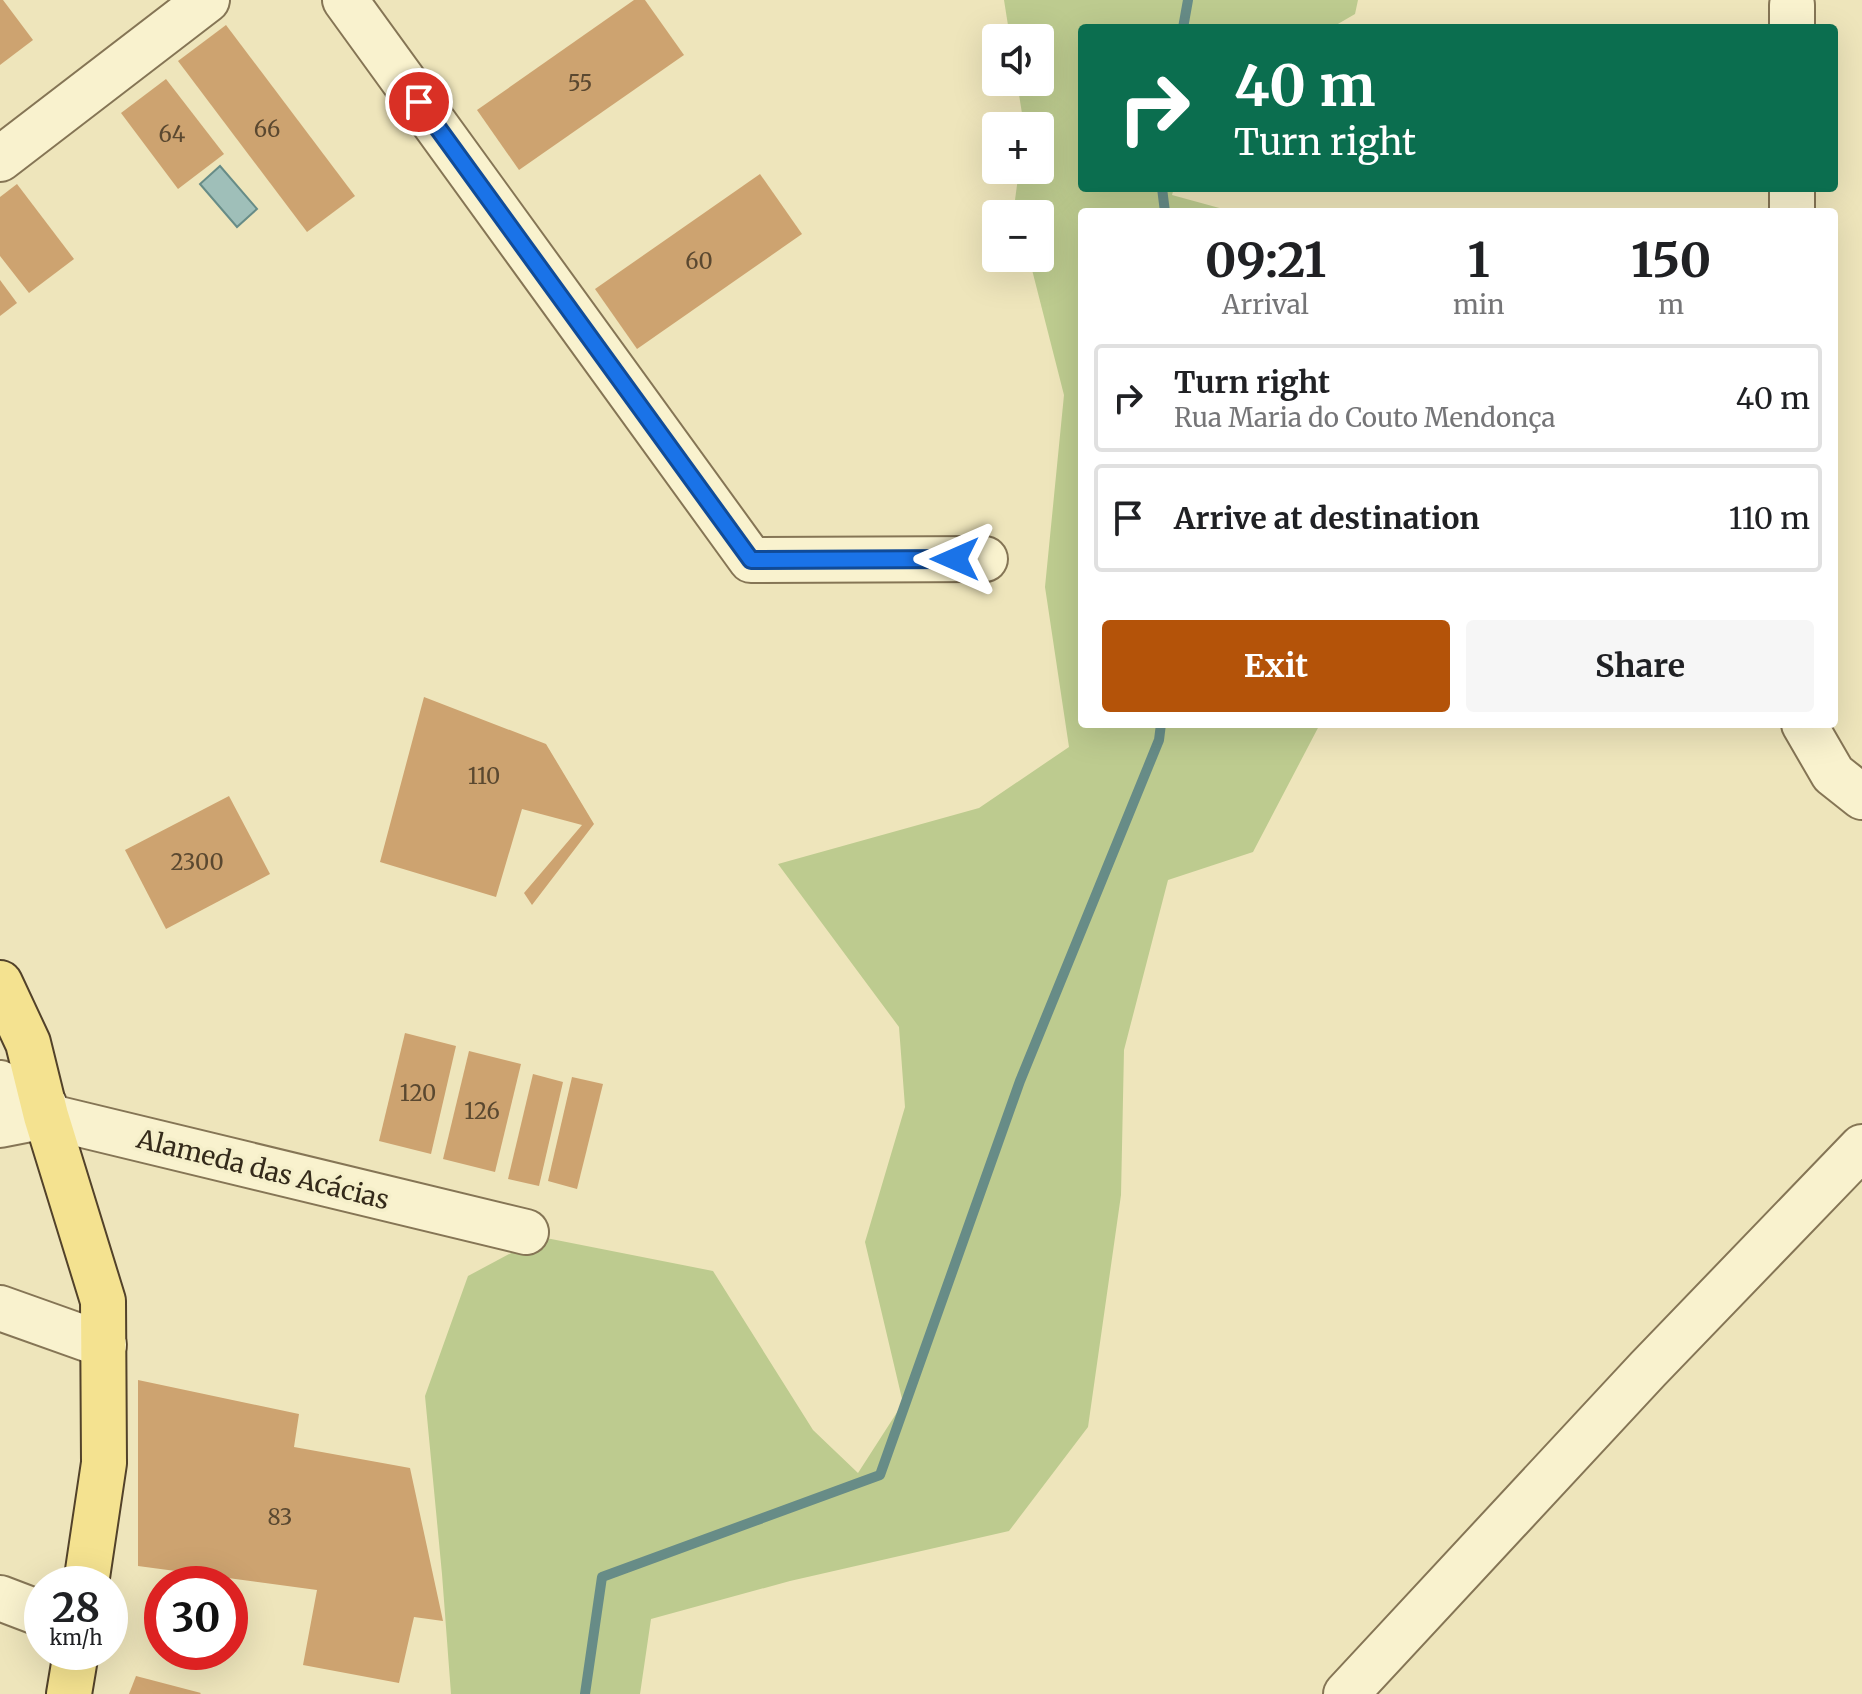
<!DOCTYPE html>
<meta charset="utf-8">
<style>
body{margin:0;font-family:Merriweather,serif;background:#f6f6f6;color:#202124;height:100vh;display:flex;flex-direction:column;font-size:30px;white-space:nowrap}
*{box-sizing:border-box;margin:0}
p{font-size:26px;color:#757577}
.icon{flex:none;width:44px;height:44px;fill:none;stroke:currentColor;stroke-width:2;stroke-linecap:round;stroke-linejoin:round}
.map{position:relative;flex:1;overflow:hidden}
.sheet{position:absolute;left:1078px;top:208px;width:760px;height:520px;display:flex;flex-direction:column;background:#fff;border-radius:8px;box-shadow:0 8px 32px #0002}
.sheet>*{flex:none}
.banner{position:absolute;left:1078px;top:24px;width:760px;height:168px;border-radius:8px;box-shadow:0 8px 32px #0002;background:#0b6e4f;color:#fff;overflow:hidden}
.tools{position:absolute;left:982px;top:24px;display:grid;gap:16px}
.tools a{display:grid;place-items:center;width:72px;height:72px;border-radius:8px;background:#fff;box-shadow:0 8px 32px #0002;font-size:40px}
.speed{position:absolute;left:24px;top:1566px;display:flex;gap:16px;font-size:40px;font-weight:700;text-align:center}
.speed>*{display:grid;place-content:center;width:104px;height:104px;border-radius:50%;background:#fff;box-shadow:0 8px 32px #0002;line-height:1}
.speed small{font-size:20px;font-weight:400}
.speed .limit{border:12px solid #d22;background:#fff;color:#111}
.pin{position:absolute;display:grid;place-items:center;width:68px;height:68px;color:#fff;margin:-34px;border:4px solid #fff;border-radius:50%;box-shadow:0 2px 8px #0007}
.me{position:absolute;width:88px;margin:-44px;rotate:270deg;stroke-linejoin:round;filter:drop-shadow(0 0 6px #0008)}
.turn{display:flex;align-items:center;gap:28px;height:168px;padding:0 24px;font-size:36px}
.turn .icon{width:104px;height:104px;stroke-width:2.5}
.turn b{display:block;font-size:56px;line-height:68px}
.eta{display:flex;justify-content:space-evenly;align-items:center;height:136px;text-align:center}
.eta b{font-size:48px;font-weight:700;line-height:56px}
.primary-button{display:flex;gap:16px;margin-top:auto;padding:16px 24px}
.primary-button a{flex:1;height:92px;border-radius:8px;background:#b45309;color:#fff;font-size:32px;font-weight:700;line-height:92px;text-align:center}
.primary-button a+a{background:#f6f6f6;color:#202124}
ul{padding:0;list-style:none}
li{display:flex;align-items:center;gap:24px;height:108px;margin:0 16px 12px;padding:0 8px;border:4px solid #e0e0e0;border-radius:8px}
li div{flex:1}
li b{display:block;font-size:30px}
li em{font-style:normal}
.map>svg:first-child{display:block}
.green{fill:#bdcb8f}
.water{fill:#9fbfb9;stroke:#678c87;stroke-width:2}
.lines{fill:none;stroke-linecap:round;stroke-linejoin:round}
.stream{stroke:#678c87;stroke-width:10}
.building{fill:#cda370}
.minor-casing{stroke:#857555;stroke-width:48}
.major-casing{stroke:#52422a;stroke-width:48}
.minor{stroke:#f9f2ce;stroke-width:44}
.major{stroke:#f4e290;stroke-width:44}
.route-casing{stroke:#114b97;stroke-width:20}
.route{stroke:#1a73e8;stroke-width:14}
.labels{text-anchor:middle;dominant-baseline:central;stroke-width:7;stroke-linejoin:round;paint-order:stroke}
.number-label{font-size:22px;fill:#5a4830}
.street-label{font-size:26px;fill:#342a1a;stroke:#f5efca}
</style>
<div class="map">
<svg width="1862" height="1694" viewBox="0 0 1862 1694">
<rect width="100%" height="100%" fill="#eee5bb"/>
<polygon class="green" points="1004,0 1358,0 1355,14 1331,28 1082,28 1082,188 1174,188 1172,195 1234,212 1082,212 1082,724 1320,724 1253,852 1168,880 1124,1050 1121,1195 1088,1427 1009,1531 790,1581 651,1619 640,1694 451,1694 442,1574 425,1396 468,1276 541,1237 713,1271 813,1430 858,1473 903,1403 865,1242 905,1107 899,1027 778,864 979,808 1069,747 1045,587 1064,395 1029,258 1040,258 1040,214 1018,214 1015,200 1019,170 1040,170 1040,126 1024,126 1017,82 1040,82 1040,38 1010,38"/>
<polygon class="water" points="220,166 257,209 237,227 200,184"/>
<g class="lines">
<g class="stream">
<polyline points="1183,28 1188,0"/>
<polyline points="1162,188 1165,212"/>
<polyline points="585,1694 602,1577 880,1475 1020,1081 1159,740 1161,724"/>
</g>
</g>
<g class="building">
<polygon points="0,0 3,0 33,40 0,65"/>
<polygon points="634,0 645,0 684,55 519,170 477,110"/>
<polygon points="226,25 355,196 307,232 178,61"/>
<polygon points="166,79 224,154 178,189 121,113"/>
<polygon points="760,174 802,234 637,349 595,289"/>
<polygon points="17,184 74,259 29,293 0,256 0,197"/>
<polygon points="0,280 17,303 0,316"/>
<polygon points="424,697 546,744 594,824 532,905 524,893 582,825 522,809 496,897 380,862"/>
<polygon points="229,796 270,874 166,929 125,850"/>
<polygon points="405,1033 456,1046 431,1154 379,1141"/>
<polygon points="469,1051 521,1064 495,1172 443,1159"/>
<polygon points="533,1074 563,1082 539,1186 508,1179"/>
<polygon points="572,1077 603,1084 577,1189 548,1181"/>
<polygon points="138,1380 299,1414 294,1447 410,1468 443,1621 414,1617 399,1683 303,1665 317,1590 138,1566"/>
<polygon points="136,1676 201,1693 200,1694 129,1694"/>
</g>
<g class="lines">
<defs>
<g id="minor">
<polyline points="345,0 751,560 985,559"/>
<polyline points="1792,5 1792,28"/>
<polyline points="0,159 207,0"/>
<polyline points="1792,188 1792,212"/>
<polyline points="1804,724 1833,774 1862,797"/>
<polyline points="0,1083 45,1106"/>
<polyline points="0,1125 46,1116 526,1232"/>
<polyline points="0,1308 104,1345"/>
<polyline points="0,1598 42,1614"/>
<polyline points="1346,1694 1648,1369 1862,1147"/>
</g>
<g id="major">
<polyline points="0,983 28,1043 46,1116 103,1301 104,1463 86,1584"/>
<polyline points="69,1694 76,1652"/>
</g>
</defs>
<use href="#minor" class="minor-casing"/>
<use href="#major" class="major-casing"/>
<use href="#minor" class="minor"/>
<use href="#major" class="major"/>
</g>
<g class="lines">
<defs>
<polyline id="route" points="419,102 751,560 955,559"/>
</defs>
<use href="#route" class="route-casing"/>
<use href="#route" class="route"/>
</g>
<g class="labels">
<g class="number-label">
<text x="580" y="83">55</text>
<text x="267" y="129">66</text>
<text x="172" y="134">64</text>
<text x="699" y="261">60</text>
<text x="484" y="776">110</text>
<text x="197" y="862">2300</text>
<text x="418" y="1093">120</text>
<text x="482" y="1111">126</text>
<text x="280" y="1517">83</text>
</g>
<g class="street-label">
<text transform="translate(263 1169) rotate(14)">Alameda das Acácias</text>
</g>
</g>
</svg>
<div class="tools">
<a><svg class="icon" aria-label="sound" viewBox="0 0 24 24"><path d="M4 9h4l5-4v14l-5-4H4zM17 9q2 3 0 6"/></svg></a>
<a>+</a>
<a>−</a>
</div>
<div class="speed"><div>28<small>km/h</small></div><div class="limit">30</div></div>
<div class="pin" style="left:419px;top:102px;background:#d93025"><svg class="icon" aria-label="arrive" viewBox="0 0 24 24"><path d="M6 21V4h12l-3 4 3 4H6"/></svg></div>
<svg class="me" style="left:955px;top:559px" viewBox="-20 -20 40 40"><path d="M0-17L14 15 0 8-14 15z" fill="#1a73e8" stroke="#fff" stroke-width="4"/></svg>
<div class="banner">
<div class="turn"><svg class="icon" aria-label="right" viewBox="0 0 24 24"><path d="M7 20v-9h11M14 6l5 5-5 5"/></svg><div><b>40 m</b>Turn right</div></div>
</div>
<section class="sheet">
<div class="eta">
<div><b>09:21</b><p>Arrival</p></div>
<div><b>1</b><p>min</p></div>
<div><b>150</b><p>m</p></div>
</div>
<ul>
<li><svg class="icon" aria-label="right" viewBox="0 0 24 24"><path d="M7 20v-9h11M14 6l5 5-5 5"/></svg><div><b>Turn right</b><p>Rua Maria do Couto Mendonça</p></div><em>40 m</em></li>
<li><svg class="icon" aria-label="arrive" viewBox="0 0 24 24"><path d="M6 21V4h12l-3 4 3 4H6"/></svg><div><b>Arrive at destination</b></div><em>110 m</em></li>
</ul>
<div class="primary-button"><a>Exit</a><a>Share</a></div>
</section>
</div>
